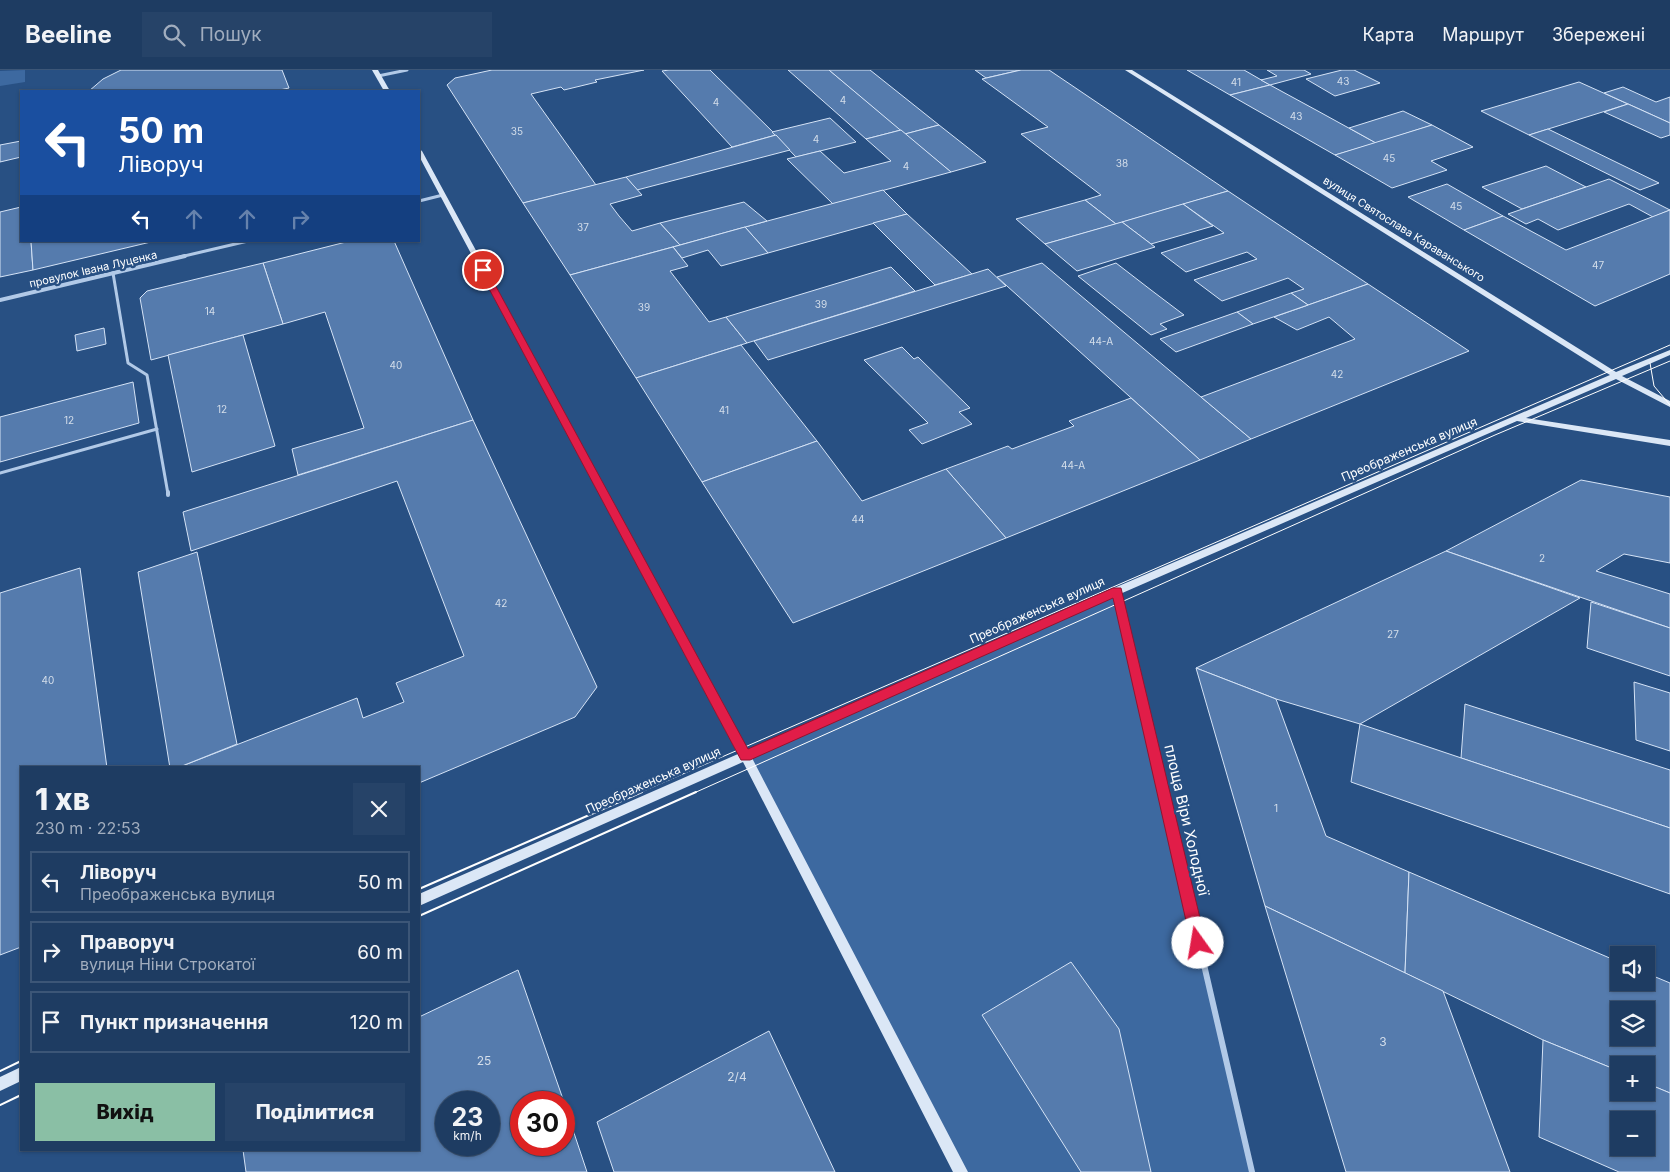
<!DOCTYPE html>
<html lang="uk">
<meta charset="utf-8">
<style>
body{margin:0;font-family:Inter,sans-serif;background:#264368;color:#f1f3f6;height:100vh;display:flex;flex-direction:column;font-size:19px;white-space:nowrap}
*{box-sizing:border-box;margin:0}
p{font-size:16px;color:#a1adbe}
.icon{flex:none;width:28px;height:28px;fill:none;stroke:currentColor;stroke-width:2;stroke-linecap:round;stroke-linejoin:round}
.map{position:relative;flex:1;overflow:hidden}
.sheet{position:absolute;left:20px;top:696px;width:400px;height:385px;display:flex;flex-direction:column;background:#1e3c62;border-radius:0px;box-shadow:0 1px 4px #0004,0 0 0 1px #3c5677}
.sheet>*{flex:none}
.guide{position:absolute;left:20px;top:20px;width:400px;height:152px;border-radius:0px;box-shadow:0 1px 4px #0004,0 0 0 1px #3c5677;background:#1a4fa0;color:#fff;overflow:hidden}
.tools{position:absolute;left:1610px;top:876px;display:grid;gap:10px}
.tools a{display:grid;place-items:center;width:45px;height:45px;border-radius:0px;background:#1e3c62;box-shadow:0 1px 4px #0004,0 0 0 1px #3c5677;font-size:25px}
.speed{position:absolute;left:435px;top:1021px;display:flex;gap:10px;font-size:25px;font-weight:700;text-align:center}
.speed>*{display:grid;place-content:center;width:65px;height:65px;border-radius:50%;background:#1e3c62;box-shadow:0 1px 4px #0004,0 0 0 1px #3c5677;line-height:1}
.speed small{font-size:12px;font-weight:400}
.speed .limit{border:8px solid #d22;background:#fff;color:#111}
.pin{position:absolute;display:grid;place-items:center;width:42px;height:42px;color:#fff;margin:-21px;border:2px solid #fff;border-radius:50%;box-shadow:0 1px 5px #0007}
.me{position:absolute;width:55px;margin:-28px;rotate:347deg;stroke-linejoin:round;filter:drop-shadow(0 0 4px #0008)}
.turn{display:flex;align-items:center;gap:18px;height:105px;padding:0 15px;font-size:22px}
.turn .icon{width:65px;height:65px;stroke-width:2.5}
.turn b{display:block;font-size:35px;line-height:42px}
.lanes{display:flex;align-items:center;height:48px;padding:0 15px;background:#0003;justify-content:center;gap:25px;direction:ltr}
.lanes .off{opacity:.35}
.round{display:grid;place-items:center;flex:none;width:52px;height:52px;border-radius:0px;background:#264368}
.head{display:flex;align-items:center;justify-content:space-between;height:85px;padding:0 15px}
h1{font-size:30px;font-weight:800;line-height:38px}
.primary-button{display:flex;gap:10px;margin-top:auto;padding:10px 15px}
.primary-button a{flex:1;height:58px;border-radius:0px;background:#8abfa5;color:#111;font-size:20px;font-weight:800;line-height:58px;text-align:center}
.primary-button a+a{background:#264368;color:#f1f3f6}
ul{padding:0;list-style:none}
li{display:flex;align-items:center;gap:15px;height:62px;margin:0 10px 8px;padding:0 5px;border:2px solid #3c5677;border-radius:0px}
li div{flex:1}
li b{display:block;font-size:19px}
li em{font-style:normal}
header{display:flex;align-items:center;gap:30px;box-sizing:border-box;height:70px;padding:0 25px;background:#1e3c62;border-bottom:1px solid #3c5677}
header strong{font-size:24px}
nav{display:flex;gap:28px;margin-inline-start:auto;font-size:18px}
.search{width:350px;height:45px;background:#264368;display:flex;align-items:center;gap:12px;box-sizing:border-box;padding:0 18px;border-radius:0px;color:#a1adbe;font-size:19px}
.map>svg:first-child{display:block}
.green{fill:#3d69a0}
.building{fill:#557bad;stroke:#d5e3f6;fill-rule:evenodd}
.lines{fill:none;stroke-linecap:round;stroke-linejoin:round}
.lane-far1{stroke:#b1c9e7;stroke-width:3}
.lane{stroke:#b1c9e7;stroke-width:4}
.street-far3{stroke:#b1c9e7;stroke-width:3}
.street-far2{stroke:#b1c9e7;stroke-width:4}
.street-far1{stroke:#b1c9e7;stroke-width:5}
.street{stroke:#b1c9e7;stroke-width:6}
.secondary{fill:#dbe7f6;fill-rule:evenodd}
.tram-far1{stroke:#fff;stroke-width:1}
.tram{stroke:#fff;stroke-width:2}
.route{fill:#e11d48;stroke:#92132f}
.labels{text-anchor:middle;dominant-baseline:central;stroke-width:5;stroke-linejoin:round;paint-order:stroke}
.number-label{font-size:10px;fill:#d4deea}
.far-street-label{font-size:11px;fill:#fff;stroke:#285083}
.street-label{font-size:12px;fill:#fff;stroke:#285083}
.near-number-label{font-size:12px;fill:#d4deea}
.near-street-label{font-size:15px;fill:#fff;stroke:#285083}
</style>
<header>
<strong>Beeline</strong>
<div class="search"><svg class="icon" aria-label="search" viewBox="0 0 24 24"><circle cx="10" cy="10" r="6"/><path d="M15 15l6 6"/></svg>Пошук</div>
<nav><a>Карта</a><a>Маршрут</a><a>Збережені</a></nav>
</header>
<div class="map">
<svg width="1670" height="1102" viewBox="0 0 1670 1102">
<rect width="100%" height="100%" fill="#285083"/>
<g class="green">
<polygon points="25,0 25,12 0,16 0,1"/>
<polygon points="1117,521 1252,1102 961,1102 745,686"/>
</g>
<g class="building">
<polygon points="121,0 282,0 289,18 275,21 89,21 103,9"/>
<polygon points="492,0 644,0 595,10 597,12 564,20 561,17 531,24 596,115 523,133 447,15 455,8"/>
<polygon points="669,0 710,0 776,65 732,77 662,1"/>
<polygon points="788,0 829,0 901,60 866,69"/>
<polygon points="829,0 870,0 939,55 905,64"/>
<polygon points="975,0 1021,0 986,8"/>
<polygon points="1021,0 1049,0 1228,121 1116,154 1085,130 1101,125 1021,64 1048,57 982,9"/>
<polygon points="1187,0 1244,0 1270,15 1230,25"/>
<polygon points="1267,0 1304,0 1311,4 1270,15 1261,10 1277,6"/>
<polygon points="1342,0 1354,0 1380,13 1335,26 1306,9"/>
<polygon points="1579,12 1628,34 1529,65 1481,41"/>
<polygon points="1270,15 1316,40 1376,73 1335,85 1230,25"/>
<polygon points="1623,17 1656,32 1670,27 1670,53 1604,23"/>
<polygon points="1628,34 1670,53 1670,65 1661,68 1604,42"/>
<polygon points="1403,41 1432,55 1376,73 1349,58"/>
<polygon points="830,48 856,72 796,87 772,62"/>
<polygon points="939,55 986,92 951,102 905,64"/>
<polygon points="1432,55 1473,77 1431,91 1447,100 1392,118 1335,85"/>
<polygon points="1548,59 1659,113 1640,120 1529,65"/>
<polygon points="901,60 951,102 833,134 787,89 820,81 844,103 891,91 866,69"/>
<polygon points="776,65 790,80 637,120 626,107"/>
<polygon points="21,71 21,87 0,92 0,75"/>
<polygon points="1546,96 1586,117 1522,139 1482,117"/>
<polygon points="626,107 642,125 610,134 619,146 632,161 660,153 680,175 570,205 523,133"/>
<polygon points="1609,109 1670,140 1653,147 1629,134 1558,160 1538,149 1526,154 1508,144"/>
<polygon points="1447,114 1503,146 1464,160 1408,127"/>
<polygon points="883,120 907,144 768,183 745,157"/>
<polygon points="1228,121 1264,145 1368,214 1308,235 1291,223 1304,219 1288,208 1222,231 1194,210 1257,189 1247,182 1186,202 1161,183 1224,163 1183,134"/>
<polygon points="1085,130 1116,154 1045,174 1016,149"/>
<polygon points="744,132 767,151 680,175 660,153"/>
<polygon points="1183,134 1213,156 1151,174 1122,152"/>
<polygon points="21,137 21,171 31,171 33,200 0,207 0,142"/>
<polygon points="1670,140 1670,204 1595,236 1464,160 1503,146 1566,180"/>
<polygon points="907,144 972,204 935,215 873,153"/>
<polygon points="1122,152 1155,177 1077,201 1045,174"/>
<polygon points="745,157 768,183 721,196 708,180 682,188 673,177"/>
<polygon points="31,171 155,171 33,200"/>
<polygon points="350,171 394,171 473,350 298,405 292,379 364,358 325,242 283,254 263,193"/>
<polygon points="673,177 688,196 670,201 709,252 726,247 747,273 636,308 570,205"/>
<polygon points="263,193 283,254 151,290 140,228 147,221"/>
<polygon points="1042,193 1201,327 1251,369 1200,390 997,207"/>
<polygon points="1116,193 1151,220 1184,245 1160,254 1167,259 1151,265 1078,206"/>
<polygon points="891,197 915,221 747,273 726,247"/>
<polygon points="988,199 1006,216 768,290 754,271"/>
<polygon points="1368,214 1469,281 1251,369 1201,327 1355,269 1329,247 1297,260 1274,247"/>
<polygon points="1291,223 1308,235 1253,254 1237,242"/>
<polygon points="1237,242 1253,254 1176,282 1160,269"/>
<polygon points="104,258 106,274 77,281 75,265"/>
<polygon points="243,265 275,376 192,402 168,285"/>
<polygon points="741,275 817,371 702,412 636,308"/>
<polygon points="902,277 914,289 918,287 970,338 959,342 972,354 922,374 909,360 928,353 864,290"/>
<polygon points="133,312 139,353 0,392 0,347"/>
<polygon points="1131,328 1200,390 1006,468 946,399 1008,376 1012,379 1074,356 1069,351"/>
<polygon points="473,350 597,617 575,647 419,713 419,698 177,698 357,628 363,648 404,632 396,613 464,586 397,411 191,481 183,442"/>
<polygon points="817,371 862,431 946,399 1006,468 793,553 702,412"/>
<polygon points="1581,410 1670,427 1670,493 1624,484 1596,501 1670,524 1670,558 1446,481"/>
<polygon points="1446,481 1580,528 1360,654 1276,629 1196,598"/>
<polygon points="197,482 237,674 177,698 170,698 138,502"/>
<polygon points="80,498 107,698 21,698 21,877 0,885 0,523"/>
<polygon points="1591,532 1670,558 1670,606 1587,578"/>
<polygon points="1196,598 1276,629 1326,766 1409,802 1405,903 1265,836"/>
<polygon points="1634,612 1670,623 1670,681 1636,670"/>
<polygon points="1465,634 1670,700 1670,758 1461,688"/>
<polygon points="1360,654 1670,758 1670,824 1351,712"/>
<path d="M1409 802 1619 892V912H1646V903L1670 913V1023L1646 1013V995H1619V1001L1543 970 1405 903ZM1619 940H1646V968H1619Z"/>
<polygon points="1265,836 1443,921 1510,1102 1346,1102"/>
<polygon points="1071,892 1119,959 1151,1102 1081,1102 982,945"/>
<path d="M518 900 564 1032H521V1075H564V1033L587 1102H246L243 1080H419V947ZM446 1032H489V1075H446Z"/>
<polygon points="769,961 835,1102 614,1102 597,1052"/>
<path d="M1543 970 1619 1001V1022H1646V1013L1670 1023V1102H1619L1539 1067ZM1619 1050H1646V1078H1619Z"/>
</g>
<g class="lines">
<g class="lane-far1">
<polyline points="113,203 128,293 147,305 168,424"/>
<polyline points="0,403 157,359"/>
</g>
<polyline class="lane" points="168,422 168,425"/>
<g class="street-far3">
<polyline points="378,6 407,0"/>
<polyline points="419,131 443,125"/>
<polyline points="180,187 248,171"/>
</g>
<polyline class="street-far2" points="0,230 185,186"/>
<polyline class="street-far1" points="1117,521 1164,723"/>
<polyline class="street" points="1164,722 1252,1102"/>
<g class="secondary">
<polygon points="372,0 378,0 390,21 384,21"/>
<polygon points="1125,0 1132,0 1616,302 1670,280 1670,285 1622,306 1670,331 1670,337 1616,309 1526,348 1670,370 1670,376 1517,351 1120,524 752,688 968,1102 953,1102 743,692 419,836 419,824 738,684 419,86 419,79 422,81 747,680 1114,518 1610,305"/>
<polygon points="21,997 21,1011 0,1021 0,1007"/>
</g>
<g class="tram-far1">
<polyline points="1650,293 1654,316 1670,335"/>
<polyline points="639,723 1670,275"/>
<polyline points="694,723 1495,365 1670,291"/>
</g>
<g class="tram">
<polyline points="419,819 642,722"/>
<polyline points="419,846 696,722"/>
<polyline points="0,1001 21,991"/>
<polyline points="0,1035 21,1025"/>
</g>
</g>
<polygon class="route" points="480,198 487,200 748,679 1113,518 1121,518 1206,873 1203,878 1198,880 1193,878 1191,873 1113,528 750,690 741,690 479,200"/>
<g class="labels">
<g class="number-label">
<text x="1343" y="11">43</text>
<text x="1236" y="12">41</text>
<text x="843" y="30">4</text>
<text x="716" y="32">4</text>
<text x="1296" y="46">43</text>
<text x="517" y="61">35</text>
<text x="816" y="69">4</text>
<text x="1389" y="88">45</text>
<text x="1122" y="93">38</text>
<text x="906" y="96">4</text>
<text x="1456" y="136">45</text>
<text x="583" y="157">37</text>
<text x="1598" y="195">47</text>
<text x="821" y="234">39</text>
<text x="644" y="237">39</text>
<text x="210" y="241">14</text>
<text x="1101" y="271">44-А</text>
<text x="396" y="295">40</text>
<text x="1337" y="304">42</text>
<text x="222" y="339">12</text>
<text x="724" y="340">41</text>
<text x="69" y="350">12</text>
<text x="1073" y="395">44-А</text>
<text x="858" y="449">44</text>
<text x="1542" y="488">2</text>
<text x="501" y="533">42</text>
<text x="1393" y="564">27</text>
<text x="48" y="610">40</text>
<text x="1276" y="738">1</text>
</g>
<g class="far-street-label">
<text transform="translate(1404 159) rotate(32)">вулиця Святослава Караванського</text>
<text transform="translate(93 199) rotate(-13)">провулок Івана Луценка</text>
</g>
<g class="street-label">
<text transform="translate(1409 379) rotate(-23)">Преображенська вулиця</text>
<text transform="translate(1037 540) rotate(-24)">Преображенська вулиця</text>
<text transform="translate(653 710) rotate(-24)">Преображенська вулиця</text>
</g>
<g class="near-number-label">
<text x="1383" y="971">3</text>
<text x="484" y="990">25</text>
<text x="737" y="1006">2/4</text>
</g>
<g class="near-street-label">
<text transform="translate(1187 750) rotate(77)">площа Віри Холодної</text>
</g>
</g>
</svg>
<div class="tools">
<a><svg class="icon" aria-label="sound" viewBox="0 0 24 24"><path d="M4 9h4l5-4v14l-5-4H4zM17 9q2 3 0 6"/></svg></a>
<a><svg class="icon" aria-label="layers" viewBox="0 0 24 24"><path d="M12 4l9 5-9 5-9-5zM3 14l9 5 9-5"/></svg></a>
<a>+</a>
<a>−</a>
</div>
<div class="speed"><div>23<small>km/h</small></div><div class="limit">30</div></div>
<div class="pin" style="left:483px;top:200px;background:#d93025"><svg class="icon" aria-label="arrive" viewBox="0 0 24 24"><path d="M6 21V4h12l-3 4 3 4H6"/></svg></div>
<svg class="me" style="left:1198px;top:873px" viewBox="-20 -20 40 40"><circle r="19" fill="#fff"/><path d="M0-13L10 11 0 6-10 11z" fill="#e11d48"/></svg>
<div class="guide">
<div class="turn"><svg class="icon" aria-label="left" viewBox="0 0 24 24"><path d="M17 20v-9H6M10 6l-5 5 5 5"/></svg><div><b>50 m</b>Ліворуч</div></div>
<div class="lanes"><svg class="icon" aria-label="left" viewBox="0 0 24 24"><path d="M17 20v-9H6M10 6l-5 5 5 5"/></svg><svg class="icon off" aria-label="ahead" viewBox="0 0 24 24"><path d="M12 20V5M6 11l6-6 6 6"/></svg><svg class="icon off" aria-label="ahead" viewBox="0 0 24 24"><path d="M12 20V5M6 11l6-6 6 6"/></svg><svg class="icon off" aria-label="right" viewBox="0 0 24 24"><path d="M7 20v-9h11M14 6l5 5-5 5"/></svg></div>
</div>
<section class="sheet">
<div class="head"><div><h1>1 хв</h1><p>230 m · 22:53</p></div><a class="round"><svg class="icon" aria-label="close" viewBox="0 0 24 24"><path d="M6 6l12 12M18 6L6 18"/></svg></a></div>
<ul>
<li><svg class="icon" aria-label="left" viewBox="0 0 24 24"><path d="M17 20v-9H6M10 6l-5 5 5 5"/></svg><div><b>Ліворуч</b><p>Преображенська вулиця</p></div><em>50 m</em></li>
<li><svg class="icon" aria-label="right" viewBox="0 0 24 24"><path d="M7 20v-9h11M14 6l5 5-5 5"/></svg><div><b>Праворуч</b><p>вулиця Ніни Строкатої</p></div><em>60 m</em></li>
<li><svg class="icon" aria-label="arrive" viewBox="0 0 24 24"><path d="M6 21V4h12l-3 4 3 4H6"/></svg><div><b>Пункт призначення</b></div><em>120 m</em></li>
</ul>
<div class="primary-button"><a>Вихід</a><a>Поділитися</a></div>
</section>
</div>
